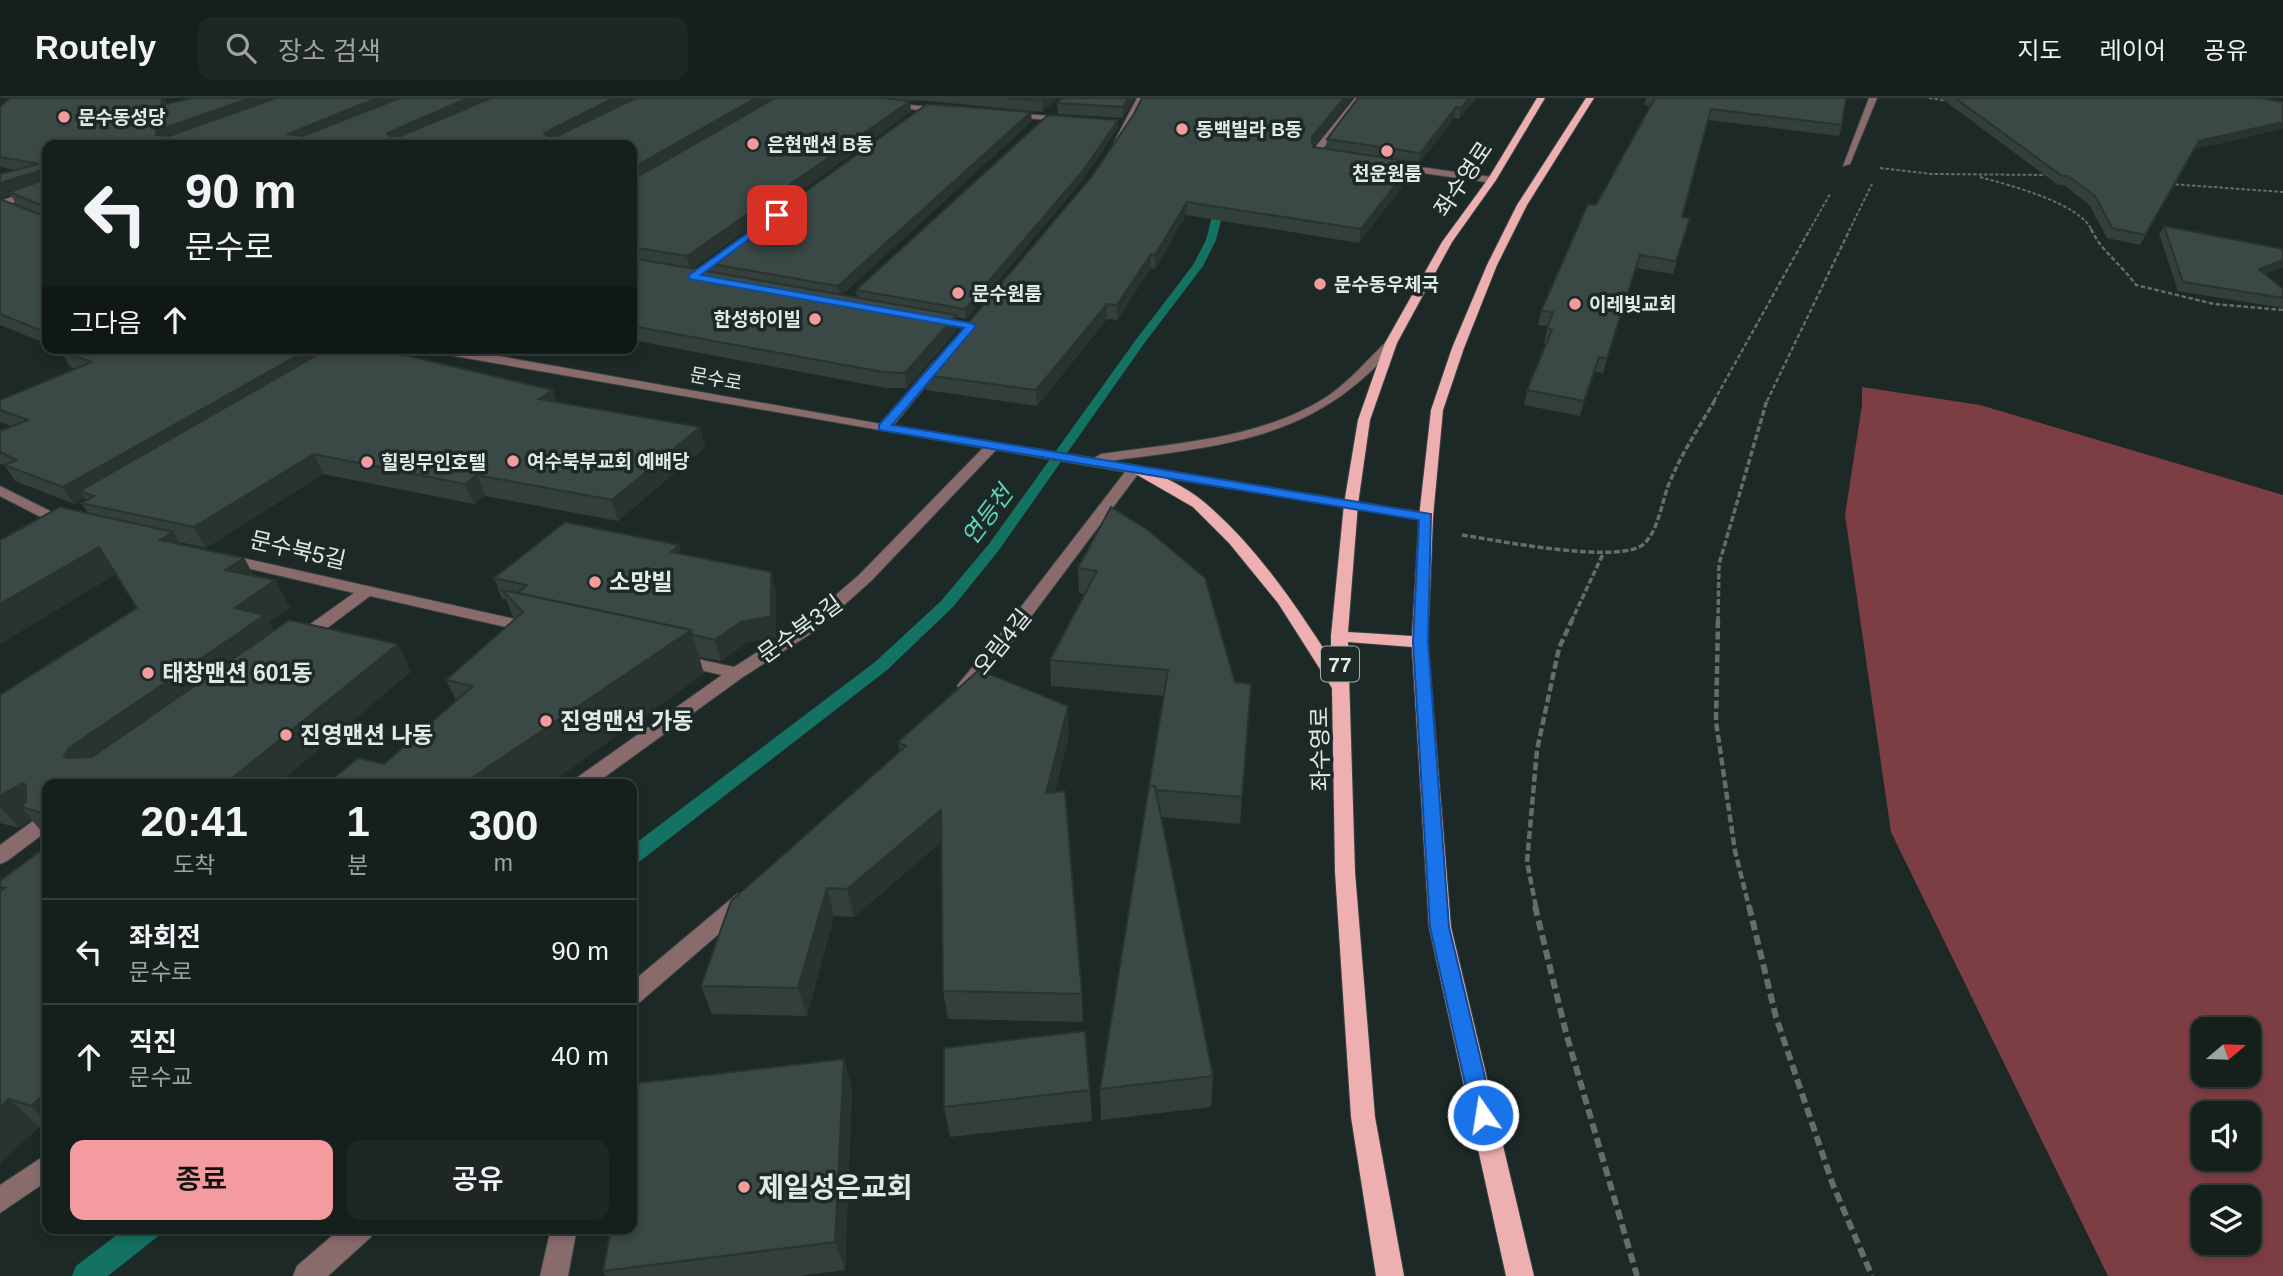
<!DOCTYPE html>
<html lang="ko">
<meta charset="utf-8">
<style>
body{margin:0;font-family:Helvetica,"Noto Sans KR",sans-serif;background:#1e2725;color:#f1f3f6;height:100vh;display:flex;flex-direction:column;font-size:26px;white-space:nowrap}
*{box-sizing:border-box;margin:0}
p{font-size:23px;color:#9da2a3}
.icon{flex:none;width:38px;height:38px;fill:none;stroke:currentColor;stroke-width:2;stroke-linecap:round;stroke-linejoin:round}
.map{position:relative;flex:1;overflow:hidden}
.drawer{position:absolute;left:42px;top:681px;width:595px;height:455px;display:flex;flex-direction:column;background:#151f1c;border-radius:14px;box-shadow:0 4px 10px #0003,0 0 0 2px #343d3b}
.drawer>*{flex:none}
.hud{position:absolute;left:42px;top:42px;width:595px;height:214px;border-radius:14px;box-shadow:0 4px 10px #0003,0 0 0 2px #343d3b;background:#151f1c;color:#f1f3f6;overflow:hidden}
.needle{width:46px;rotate:71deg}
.buttons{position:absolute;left:2191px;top:919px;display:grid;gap:14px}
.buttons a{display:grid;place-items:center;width:70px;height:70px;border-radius:14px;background:#151f1c;box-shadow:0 4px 10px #0003,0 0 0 2px #343d3b;font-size:35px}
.pin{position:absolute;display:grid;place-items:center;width:60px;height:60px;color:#fff;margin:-30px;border-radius:14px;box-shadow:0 4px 10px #0006}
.me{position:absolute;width:77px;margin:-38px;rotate:347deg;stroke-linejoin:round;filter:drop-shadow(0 0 5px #0008)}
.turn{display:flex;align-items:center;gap:24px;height:147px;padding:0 28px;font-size:32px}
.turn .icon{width:91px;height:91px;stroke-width:2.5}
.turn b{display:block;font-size:49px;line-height:60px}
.then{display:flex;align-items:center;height:66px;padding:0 28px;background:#0003;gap:14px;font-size:26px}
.eta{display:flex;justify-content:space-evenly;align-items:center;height:119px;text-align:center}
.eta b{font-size:42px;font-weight:600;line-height:49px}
.action{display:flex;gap:14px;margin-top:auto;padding:14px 28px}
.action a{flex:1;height:80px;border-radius:14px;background:#f49b9f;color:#111;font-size:28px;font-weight:600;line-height:80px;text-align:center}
.action a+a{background:#1e2725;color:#f1f3f6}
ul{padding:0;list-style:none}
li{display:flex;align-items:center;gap:21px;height:105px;padding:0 28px;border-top:2px solid #343d3b}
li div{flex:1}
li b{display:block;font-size:26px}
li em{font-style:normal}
header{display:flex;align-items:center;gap:42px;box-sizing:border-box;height:98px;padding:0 35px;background:#151f1c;border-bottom:2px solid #343d3b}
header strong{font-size:33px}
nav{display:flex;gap:38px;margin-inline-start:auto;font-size:24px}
.search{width:490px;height:63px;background:#1e2725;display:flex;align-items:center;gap:18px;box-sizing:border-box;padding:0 24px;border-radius:14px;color:#9da2a3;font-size:26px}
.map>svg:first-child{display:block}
.forest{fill:#7d3e43;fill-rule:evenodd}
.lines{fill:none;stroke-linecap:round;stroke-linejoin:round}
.stream{fill:#147262;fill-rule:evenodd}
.minor-casing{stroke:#374441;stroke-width:2}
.major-casing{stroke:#374441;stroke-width:2}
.path-far4{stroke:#626e6b;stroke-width:2;stroke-dasharray:3.5 2;stroke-linecap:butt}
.path-far3{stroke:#626e6b;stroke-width:2.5;stroke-dasharray:4.5 2.5;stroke-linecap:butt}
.path-far2{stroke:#626e6b;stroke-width:3.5;stroke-dasharray:6 2.5;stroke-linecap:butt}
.path-far1{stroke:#626e6b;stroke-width:4.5;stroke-dasharray:8 3.5;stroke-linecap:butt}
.path{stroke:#626e6b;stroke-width:6;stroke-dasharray:10 5;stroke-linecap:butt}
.minor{fill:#896b6c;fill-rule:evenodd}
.major{fill:#eeafb1;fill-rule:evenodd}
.wall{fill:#323f3b}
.shaded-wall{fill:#293330}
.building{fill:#3a4945;stroke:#293330;stroke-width:2}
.route{fill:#1a73e8;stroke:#114b97;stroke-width:2}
.poi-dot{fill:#f49b9f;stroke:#1c2926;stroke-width:2.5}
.labels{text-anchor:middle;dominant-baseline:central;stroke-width:7;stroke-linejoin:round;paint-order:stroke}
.far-poi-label{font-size:19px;font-weight:bold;fill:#e0e9e6;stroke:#1c2926;text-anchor:start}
.far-street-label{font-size:19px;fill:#e0e9e6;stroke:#1c2926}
.shield{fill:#1c2926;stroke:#a5afac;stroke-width:2}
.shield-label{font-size:21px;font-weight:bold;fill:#e0e9e6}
.street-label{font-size:23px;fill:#e0e9e6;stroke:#1c2926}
.poi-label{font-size:23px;font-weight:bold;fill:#e0e9e6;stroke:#1c2926;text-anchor:start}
.water-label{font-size:24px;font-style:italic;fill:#5bd6bd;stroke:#1c2926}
.near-poi-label{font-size:28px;font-weight:bold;fill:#e0e9e6;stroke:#1c2926;text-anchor:start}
</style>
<header>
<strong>Routely</strong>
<div class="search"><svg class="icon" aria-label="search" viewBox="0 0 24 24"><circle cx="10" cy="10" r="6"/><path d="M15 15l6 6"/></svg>장소 검색</div>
<nav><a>지도</a><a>레이어</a><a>공유</a></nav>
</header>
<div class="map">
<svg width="2283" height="1178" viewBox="0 0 2283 1178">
<rect width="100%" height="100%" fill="#1c2926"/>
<path class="forest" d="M1862 289 1980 307 2283 397V1178H2108L1891 734 1845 417 1862 307ZM2203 931H2249V976H2203ZM2203 1015H2249V1060H2203ZM2203 1099H2249V1144H2203Z"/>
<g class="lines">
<g class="stream">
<polygon points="1222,96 1227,99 1216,142 1203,168 1143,247 999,452 953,509 887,572 639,764 632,767 632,748 875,564 941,503 989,446 1135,243 1193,167 1206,142 1217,99"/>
<polygon points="126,1130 161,1130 157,1139 108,1178 72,1178 76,1168"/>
</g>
<defs>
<g id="minor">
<polygon points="1137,0 1145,0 1120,44 1114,44"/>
<polygon points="1355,0 1363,0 1321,53 1332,58 1332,62 1313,56 1313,52"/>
<polygon points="1869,0 1877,0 1850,66 1843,68"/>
<polygon points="888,5 943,10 947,12 943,14 885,9"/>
<polygon points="1010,15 1065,19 1069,21 1065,23 1007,19"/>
<polygon points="1391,65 1492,79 1496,82 1492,85 1388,70 1388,66"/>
<polygon points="47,87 47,93 0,109 0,103"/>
<polygon points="933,218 977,228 971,231 929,223 929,219"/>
<path d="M1387 243 1397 245C1317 342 1226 347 1109 363L1426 415 1431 416 1433 419 1431 422 1138 376 1009 548 972 592 966 594 957 588 960 584 997 540 1125 374 996 352 871 483 815 533 743 579 595 686H572L575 681 722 577 673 566 670 562 673 558 679 557 734 569 803 525 859 477 983 350 431 254 425 250H453L881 326 934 263 938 262 944 266 893 328 1094 360 1101 356C1177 345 1262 341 1328 298 1350 283 1368 261 1387 243Z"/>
<polygon points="0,388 72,424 74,427 72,430 62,430 0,398"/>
<polygon points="225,456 532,525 540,530 532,535 370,498 307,545 301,546 293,541 295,537 354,495 220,464 217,461"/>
<polygon points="47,716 47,733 7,763 0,766 0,747 40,718"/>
<polygon points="744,794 751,796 755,802 751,808 640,904 632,906 632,884 737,796"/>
<polygon points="47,1056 47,1083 0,1115 0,1087"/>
<polygon points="341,1130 375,1130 371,1139 328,1178 293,1178 297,1168"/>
<polygon points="551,1130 577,1130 568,1178 540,1178"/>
</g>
<path id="major" d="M1537 0H1545L1496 82 1452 144 1397 245 1370 322 1358 406 1348 534 1412 538 1419 419 1431 312 1452 250 1487 167 1517 107 1586 0H1594L1527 107 1497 167 1464 250 1443 312 1433 419 1428 544 1451 829 1534 1178H1506L1429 829 1412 549 1348 544 1355 774 1375 1019 1404 1178H1376L1351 1019 1335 774 1332 590 1278 505 1229 445 1193 409 1127 371 1134 367 1139 368C1161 378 1185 388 1204 404 1256 448 1295 506 1331 562V538L1344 406 1358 322 1385 245 1442 144 1488 81Z"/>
</defs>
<use href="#minor" class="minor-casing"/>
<use href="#major" class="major-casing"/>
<g class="path-far4">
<polyline points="1929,0 1949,3"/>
<polyline points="1880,70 1932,76 2049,77"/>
<path d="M1980 79C2008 87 2081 105 2092 133"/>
<polyline points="2170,86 2283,94"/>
<polyline points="1809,133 1830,96"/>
<polyline points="1849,133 1872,86"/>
</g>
<g class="path-far3">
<path d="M2091 131C2101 153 2122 167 2136 187L2214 206 2283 212"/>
<polyline points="1714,303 1810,131"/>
<polyline points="1767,303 1850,131"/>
</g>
<g class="path-far2">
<path d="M1462 437C1496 442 1623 468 1645 445 1660 429 1662 400 1671 381 1683 353 1700 328 1715 302"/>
<polyline points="1571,524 1603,456"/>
<polyline points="1718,524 1719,466 1767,302"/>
</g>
<g class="path-far1">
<polyline points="1718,522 1716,624 1735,753 1749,809"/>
<polyline points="1536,809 1527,764 1537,652 1559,550 1572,522"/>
</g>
<g class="path">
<polyline points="1535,808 1566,935 1637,1178"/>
<polyline points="1749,808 1776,919 1833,1087 1872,1178"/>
</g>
<use href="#minor" class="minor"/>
<use href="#major" class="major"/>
</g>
<g class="wall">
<polygon points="10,0 165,0 166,6 192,0 1058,0 1042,14 928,3 907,2 910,3 911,14 692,171 708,174 706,165 1032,23 842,197 857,200 856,192 1118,30 1082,83 966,221 956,219 957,232 907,290 886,290 632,242 632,47 47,47 47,246 0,227 0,101 41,117 16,106 11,97 0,100 0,76 15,72 0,69 0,9"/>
<polygon points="1134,0 1123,20 1058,16 1057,5"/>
<polygon points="1352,0 1313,49 1326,51 1327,41 1477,0 1459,21 1454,20 1418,67 1413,67 1412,76 1359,145 1186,117 1155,171 1151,170 1117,222 1107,221 1037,308 926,292 924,277 1092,78 1134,16"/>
<polygon points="1646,0 1846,0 1842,27 1839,38 1708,22 1682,119 1690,120 1673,176 1636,170 1603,275 1595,274 1580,318 1524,307 1527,292 1546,246 1544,246 1548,228 1538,227 1541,213 1651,8 1644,7"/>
<polygon points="1941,0 2260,0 2283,4 2283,31 2195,51 2140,147 2107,140 2090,108 2064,87 2058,87"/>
<polygon points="2164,128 2283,151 2283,169 2265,176 2283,191 2283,210 2178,193 2159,136"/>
<polygon points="58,250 375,250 556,304 700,329 705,349 618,423 485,398 474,406 323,376 206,450 179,444 181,447 244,460 254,478 275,482 290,510 269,524 274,533 411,574 47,686 47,738 45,738 32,722 19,730 0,725 0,597 137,510 116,476 0,546 0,442 88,415 81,405 86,402 84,400 74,406 15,383 5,368 0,366 0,332 11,328 0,324 0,302 76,271 70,269 61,253 64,253"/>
<polygon points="1111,409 1235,584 1251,586 1240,726 1161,719 1213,978 1211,1009 1101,1022 1100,991 1164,598 1051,588 1050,562 1085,496 1079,495 1078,470"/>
<polygon points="679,447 681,456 776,495 776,539 746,545 721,563 699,559 704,576 456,602 446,582 514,522 506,501 502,501 494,480"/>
<polygon points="1069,636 1055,694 1082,896 1083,924 948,921 943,893 942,743 854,819 834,818 807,918 712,916 701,888 900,653 898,644"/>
<polygon points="47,748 47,1032 39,1029 0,1065 0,783"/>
<polygon points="844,961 852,992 845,1172 800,1178 606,1178 603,1173"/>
<polygon points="1090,992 1092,1023 950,1039 944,1009"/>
</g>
<g class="shaded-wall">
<polygon points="161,0 165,0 167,18 162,7"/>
<polygon points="250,0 285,0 162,47 156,37 156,33"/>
<polygon points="377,0 407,0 294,47 288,36"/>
<polygon points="468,0 496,0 391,46 387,35"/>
<polygon points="614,0 639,0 547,46 544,35"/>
<polygon points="756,0 777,0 632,84 632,70"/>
<polygon points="1045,0 1058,0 1042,14 1042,3"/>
<polygon points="1128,0 1134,0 1123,20 1123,9"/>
<polygon points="1344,0 1352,0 1311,50 1312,39"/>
<polygon points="1469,0 1477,0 1459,21 1461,10"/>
<polygon points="910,3 911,14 690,172 687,158"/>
<polygon points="1456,9 1454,20 1418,67 1420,55"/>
<polygon points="1031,14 1032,23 840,199 838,188"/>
<polygon points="1118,22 1118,30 1082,83 966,221 965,211"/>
<polygon points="2283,24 2283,31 2195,51 2140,147 2199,43"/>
<polygon points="1413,64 1412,76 1359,145 1361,131"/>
<polygon points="42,72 47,83 9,94 11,97 0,100 0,85"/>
<polygon points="1187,104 1186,117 1155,171 1155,157"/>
<polygon points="1151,156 1151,170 1117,222 1117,207"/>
<polygon points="1640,157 1636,170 1603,275 1607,260"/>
<polygon points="2283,162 2283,169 2254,180 2259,171"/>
<polygon points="1107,206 1107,221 1037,308 1036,292"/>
<polygon points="956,217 957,232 907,290 905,275"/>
<polygon points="311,250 344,250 80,393 84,400 74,406 63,389"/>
<polygon points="1599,259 1595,274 1580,318 1584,303"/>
<polygon points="553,292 559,312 539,301"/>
<polygon points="700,329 705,349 618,423 612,402"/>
<polygon points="314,356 323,376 206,450 194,429"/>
<polygon points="477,377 485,398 474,406 465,386"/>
<polygon points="173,434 189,461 160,442"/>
<polygon points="679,447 685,468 671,454"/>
<polygon points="99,449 116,476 0,546 0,506"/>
<polygon points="244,460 259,487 225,472"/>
<polygon points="771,474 776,495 776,539 746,545 721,563 715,542"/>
<polygon points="275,482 290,510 269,524 280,544 90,679 64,658 69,650 235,510"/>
<polygon points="691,532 704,576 549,686 463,686"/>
<polygon points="398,546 411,574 278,686 225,686"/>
<polygon points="1068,608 1069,636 1048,723 1046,695"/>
<polygon points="23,685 46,713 21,709 32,722 19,730 0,708 0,698"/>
<polygon points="941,712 946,740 854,819 847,791"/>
<polygon points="827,790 834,818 807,918 798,890"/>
<polygon points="844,961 852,992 845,1172 835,1144"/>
<polygon points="47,993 47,1024 31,1008"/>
<polygon points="9,1001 39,1029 0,1065 0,1009"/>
</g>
<g class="building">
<polygon points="10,0 161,0 162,7 192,0 250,0 156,33 156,37 169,38 276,0 377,0 288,36 303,38 400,0 468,0 387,35 390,38 401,38 491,0 614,0 544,35 547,38 557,38 636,0 756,0 632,70 632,47 47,47 47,235 0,216 0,101 41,117 41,107 9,94 41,83 42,72 0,85 0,76 39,66 0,59 0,9"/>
<polygon points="775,0 882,0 910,3 687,158 632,149 632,82"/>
<polygon points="1008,0 1045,0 1042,3"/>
<polygon points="1062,0 1128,0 1123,9 1057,5"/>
<polygon points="1142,0 1344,0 1312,39 1313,49 1413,64 1361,131 1187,104 1155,157 1151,156 1117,207 1107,206 1036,292 924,277 1092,78 1134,16"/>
<polygon points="1358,0 1469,0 1461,10 1456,9 1420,55 1327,41"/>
<polygon points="1655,0 1846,0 1842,27 1711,11 1682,119 1690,120 1676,163 1640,157 1607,260 1599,259 1584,303 1527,292 1552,232 1547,231 1553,214 1541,213 1588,106 1596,107"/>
<polygon points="1955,0 2260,0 2283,4 2283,24 2199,43 2145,137 2112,130 2095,98 2068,78 2062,78"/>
<polygon points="927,6 1031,14 838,188 706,165"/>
<polygon points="1048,17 1118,22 1082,74 965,211 856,192"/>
<polygon points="2164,128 2283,151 2283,162 2259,171 2283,191 2283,200 2183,184"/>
<polygon points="632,160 956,217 905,275 883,274 632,228"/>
<polygon points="70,250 311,250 63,389 4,367 17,362 0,354 0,333 28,322 0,312 0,302 92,264 61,253"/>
<polygon points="329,250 375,250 553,292 539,301 700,329 612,402 477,377 465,386 314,356 194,429 81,405 94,398 80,393"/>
<polygon points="60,409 173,434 160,442 244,460 225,472 275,482 235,510 265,517 69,650 64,658 67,660 92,659 289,522 398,546 225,686 47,686 47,716 21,709 26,704 26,687 23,685 0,698 0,597 137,510 99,449 0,506 0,442"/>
<polygon points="1111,409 1148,432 1205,480 1235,584 1251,586 1242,699 1156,692 1155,688 1149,688 1168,572 1050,562 1097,473 1078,470"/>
<polygon points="565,424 679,447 671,454 771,474 771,518 741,524 715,542 693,537 691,532 518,495 527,487 494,480"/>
<polygon points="502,492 691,532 463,686 327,686 358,660 384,666 473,588 446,582 523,514"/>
<polygon points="979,572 1068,608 1046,695 1065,693 1082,896 943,893 941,712 847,791 827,790 798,890 701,888 731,803 906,648 898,644"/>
<polygon points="1149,688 1155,688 1213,978 1100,991"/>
<polygon points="47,748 47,993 31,1008 9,1001 0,1009 0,793 5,790 0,789 0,783"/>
<polygon points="1085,933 1090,992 944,1009 944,950"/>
<polygon points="844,961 835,1144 603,1173 611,1130 632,1130 632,1024 639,985"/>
</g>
<polygon class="route" points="774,116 782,117 701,177 971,225 976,228 892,327 1431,416 1428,544 1449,829 1494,1017 1491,1024 1483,1027 1475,1024 1472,1017 1430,829 1413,544 1419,422 879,332 879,327 964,230 689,181 689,177"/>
<g class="poi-dot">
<circle cx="64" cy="19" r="7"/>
<circle cx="1182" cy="31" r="7"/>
<circle cx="753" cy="46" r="7"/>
<circle cx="1387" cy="53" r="7"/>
<circle cx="1320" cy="186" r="7"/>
<circle cx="958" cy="195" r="7"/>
<circle cx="1575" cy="206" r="7"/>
<circle cx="815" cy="221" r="7"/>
<circle cx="513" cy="363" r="7"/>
<circle cx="367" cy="364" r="7"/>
<circle cx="595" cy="484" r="7"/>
<circle cx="148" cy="575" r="7"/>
<circle cx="546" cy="623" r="7"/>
<circle cx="286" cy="637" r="7"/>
<circle cx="744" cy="1089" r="7"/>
</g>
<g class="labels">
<g class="far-poi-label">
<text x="78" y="19">문수동성당</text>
<text x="1196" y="31">동백빌라 B동</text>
<text x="767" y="46">은현맨션 B동</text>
<text x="1387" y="75" text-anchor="middle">천운원룸</text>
<text x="1334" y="186">문수동우체국</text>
<text x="972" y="195">문수원룸</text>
<text x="1589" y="206">이레빛교회</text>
<text x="801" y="221" text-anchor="end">한성하이빌</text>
<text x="527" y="363">여수북부교회 예배당</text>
<text x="381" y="364">힐링무인호텔</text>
</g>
<g class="far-street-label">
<text transform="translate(716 281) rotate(10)">문수로</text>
</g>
<rect class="shield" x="1321" y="548.5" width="38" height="35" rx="5"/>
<g class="shield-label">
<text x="1340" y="566">77</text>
</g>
<g class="street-label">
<text transform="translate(1463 81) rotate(-56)">좌수영로</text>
<text transform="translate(298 452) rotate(13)">문수북5길</text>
<text transform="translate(800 531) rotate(-36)">문수북3길</text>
<text transform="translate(1002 544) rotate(-51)">오림4길</text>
<text transform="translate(1320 651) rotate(-91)">좌수영로</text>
</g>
<g class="poi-label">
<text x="609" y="484">소망빌</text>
<text x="162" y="575">태창맨션 601동</text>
<text x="560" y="623">진영맨션 가동</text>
<text x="300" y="637">진영맨션 나동</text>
</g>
<g class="water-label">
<text transform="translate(987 417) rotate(-53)">연등천</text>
</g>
<g class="near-poi-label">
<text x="758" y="1089">제일성은교회</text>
</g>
</g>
</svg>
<div class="buttons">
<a><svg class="needle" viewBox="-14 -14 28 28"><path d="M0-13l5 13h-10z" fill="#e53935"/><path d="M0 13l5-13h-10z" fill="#9da2a3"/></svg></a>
<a><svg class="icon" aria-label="sound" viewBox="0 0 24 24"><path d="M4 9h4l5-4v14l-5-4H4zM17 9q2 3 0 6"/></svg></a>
<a><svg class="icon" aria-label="layers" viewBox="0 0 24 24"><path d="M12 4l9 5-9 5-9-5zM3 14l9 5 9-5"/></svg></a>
</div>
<div class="pin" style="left:777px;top:117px;background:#d93025"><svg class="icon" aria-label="arrive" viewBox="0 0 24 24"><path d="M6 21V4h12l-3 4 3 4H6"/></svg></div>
<svg class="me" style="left:1483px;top:1017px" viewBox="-20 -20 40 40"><circle r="17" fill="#1a73e8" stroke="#fff" stroke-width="3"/><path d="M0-11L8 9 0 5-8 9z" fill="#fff"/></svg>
<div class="hud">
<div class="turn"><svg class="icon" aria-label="left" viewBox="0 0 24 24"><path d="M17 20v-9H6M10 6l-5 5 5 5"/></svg><div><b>90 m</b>문수로</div></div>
<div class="then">그다음<svg class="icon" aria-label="ahead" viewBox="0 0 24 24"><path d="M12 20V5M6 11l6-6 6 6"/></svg></div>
</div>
<section class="drawer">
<div class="eta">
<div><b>20:41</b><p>도착</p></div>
<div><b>1</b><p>분</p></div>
<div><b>300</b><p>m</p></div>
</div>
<ul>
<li><svg class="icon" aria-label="left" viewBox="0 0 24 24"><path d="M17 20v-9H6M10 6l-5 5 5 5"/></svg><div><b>좌회전</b><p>문수로</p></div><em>90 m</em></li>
<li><svg class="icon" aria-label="ahead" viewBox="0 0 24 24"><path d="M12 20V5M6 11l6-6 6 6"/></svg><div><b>직진</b><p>문수교</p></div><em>40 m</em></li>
</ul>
<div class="action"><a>종료</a><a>공유</a></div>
</section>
</div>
